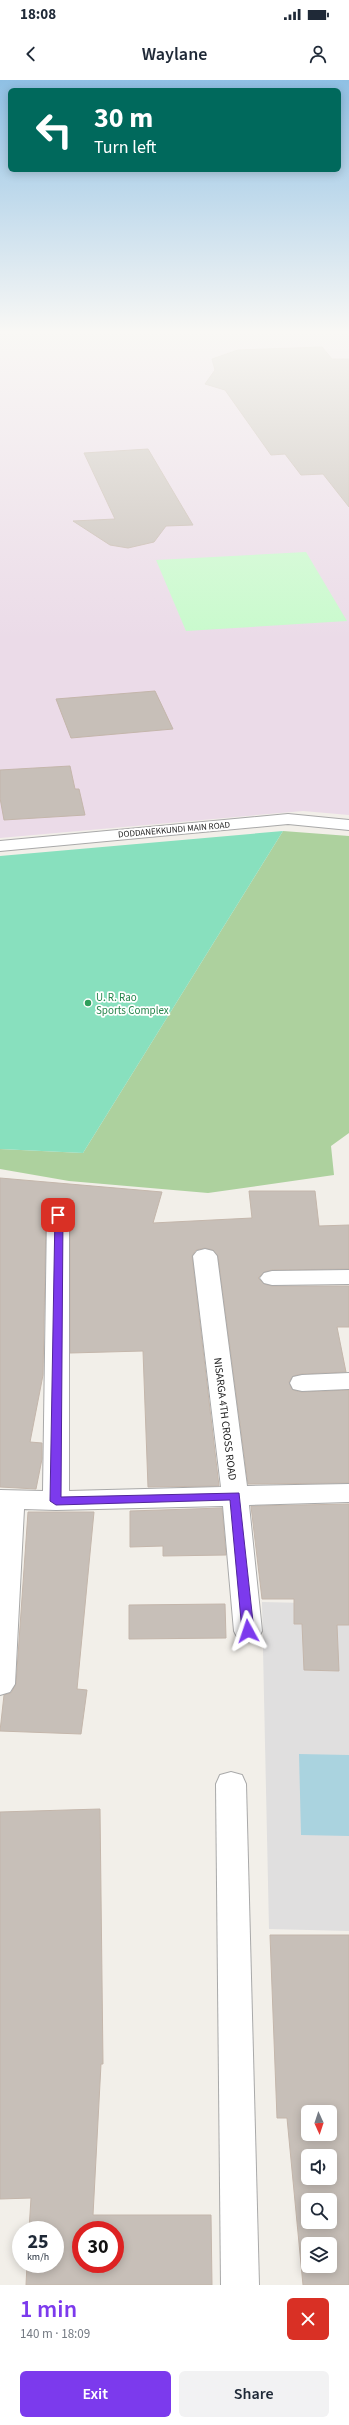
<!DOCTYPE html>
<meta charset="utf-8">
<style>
body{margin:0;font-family:"Source Sans 3",sans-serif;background:#f2f2f3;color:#1f2937;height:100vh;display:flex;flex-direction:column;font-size:15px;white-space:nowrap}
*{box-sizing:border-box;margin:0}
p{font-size:13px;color:#747a83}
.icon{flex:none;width:22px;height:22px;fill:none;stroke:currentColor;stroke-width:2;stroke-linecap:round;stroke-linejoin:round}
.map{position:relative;height:2205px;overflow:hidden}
.panel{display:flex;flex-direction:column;background:#fff;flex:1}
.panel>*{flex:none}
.hud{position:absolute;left:8px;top:8px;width:333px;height:84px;border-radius:6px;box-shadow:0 2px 10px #0003;background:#00695c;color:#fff;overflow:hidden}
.needle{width:26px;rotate:177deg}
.fabs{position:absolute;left:301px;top:2025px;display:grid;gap:8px}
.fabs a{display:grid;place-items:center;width:36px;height:36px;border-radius:6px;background:#fff;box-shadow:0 2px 10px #0003;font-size:20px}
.speed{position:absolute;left:12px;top:2141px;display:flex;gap:8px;font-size:20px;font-weight:700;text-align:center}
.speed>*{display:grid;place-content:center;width:52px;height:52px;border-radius:50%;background:#fff;box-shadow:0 2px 10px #0003;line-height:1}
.speed small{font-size:10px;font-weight:400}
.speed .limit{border:6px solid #d22;background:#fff;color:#111}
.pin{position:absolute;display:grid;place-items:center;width:34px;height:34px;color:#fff;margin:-17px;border-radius:8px;box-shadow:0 2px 6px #0006}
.me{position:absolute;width:44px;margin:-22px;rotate:355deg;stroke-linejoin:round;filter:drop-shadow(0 0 3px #0008)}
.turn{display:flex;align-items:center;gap:14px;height:84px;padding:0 20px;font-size:18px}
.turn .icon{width:52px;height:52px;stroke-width:2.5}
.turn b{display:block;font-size:28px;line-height:34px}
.round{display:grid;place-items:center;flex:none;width:42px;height:42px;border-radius:6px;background:#f2f2f3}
.overview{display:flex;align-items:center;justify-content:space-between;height:68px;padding:0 20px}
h1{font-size:24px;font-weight:600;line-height:30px;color:#7c3aed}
.button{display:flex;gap:8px;margin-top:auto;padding:8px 20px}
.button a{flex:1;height:46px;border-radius:6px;background:#7c3aed;color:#fff;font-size:16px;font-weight:600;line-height:46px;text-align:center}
.button a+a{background:#f2f2f3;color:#1f2937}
.status{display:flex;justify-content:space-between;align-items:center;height:28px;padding:0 20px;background:#fff;direction:ltr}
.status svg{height:11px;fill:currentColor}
header{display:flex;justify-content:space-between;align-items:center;height:52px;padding:0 20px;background:#fff;font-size:18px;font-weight:600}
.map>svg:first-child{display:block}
.residential{fill:#e0dfdf}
.industrial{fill:#ebdbe8}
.forest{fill:#add19e}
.park{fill:#c8facc}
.pitch{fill:#88e0be}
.water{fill:#aad3df}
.building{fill:#c7bfb8;stroke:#c4b6ab;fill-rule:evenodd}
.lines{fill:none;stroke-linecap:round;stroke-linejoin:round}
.minor-casing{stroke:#a9a9a9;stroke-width:2}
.minor{fill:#fff;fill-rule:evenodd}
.route{fill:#7c3aed;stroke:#51269a}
.leisure-dot{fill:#2e9e5b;stroke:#fff;stroke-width:1.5}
.labels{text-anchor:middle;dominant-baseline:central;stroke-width:3.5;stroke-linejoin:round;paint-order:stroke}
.far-street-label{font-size:9px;fill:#222;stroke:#fff}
.leisure-label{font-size:11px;fill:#27864d;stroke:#fff;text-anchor:start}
.street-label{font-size:11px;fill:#222;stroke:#fff}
</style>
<div class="status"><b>18:08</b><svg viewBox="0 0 49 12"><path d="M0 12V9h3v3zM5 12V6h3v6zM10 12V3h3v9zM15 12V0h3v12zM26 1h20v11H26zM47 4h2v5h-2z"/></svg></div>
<header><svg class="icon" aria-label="back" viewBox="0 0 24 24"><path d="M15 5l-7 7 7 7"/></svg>Waylane<svg class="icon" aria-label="person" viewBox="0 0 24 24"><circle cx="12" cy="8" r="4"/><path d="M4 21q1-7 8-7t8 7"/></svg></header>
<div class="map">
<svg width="349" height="2205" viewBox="0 0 349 2205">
<rect width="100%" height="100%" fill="#f2efe9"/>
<polygon class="residential" points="262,1522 349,1524 349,1851 269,1849"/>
<polygon class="industrial" points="0,251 349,251 349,735 303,731 0,758"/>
<polygon class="forest" points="283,751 349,756 349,1053 331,1066 334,1095 208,1113 69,1101 0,1089 0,1069 83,1073"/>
<polygon class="park" points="306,472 347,541 186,551 156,480"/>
<polygon class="pitch" points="283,751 83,1073 0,1069 0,776"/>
<polygon class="water" points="299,1674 349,1675 349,1756 301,1755"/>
<g class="building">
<polygon points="322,267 332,279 349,279 349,427 323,394 301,395 285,374 271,375 225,310 205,304 215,290 212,279 238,270"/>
<polygon points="148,369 193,445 166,446 154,462 128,468 110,465 73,441 115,439 84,373"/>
<polygon points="155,611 173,649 71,658 56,619"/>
<polygon points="70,686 75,709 79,709 85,735 4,740 0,718 0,690"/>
<polygon points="0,1098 162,1112 153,1143 252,1138 249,1111 315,1111 319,1146 349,1145 349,1189 272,1190 264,1192 258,1198 264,1204 272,1206 349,1206 349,1247 337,1247 346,1292 302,1294 293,1296 289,1302 293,1310 302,1312 349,1310 349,1403 248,1404 218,1176 213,1170 205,1168 196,1170 192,1176 219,1406 148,1407 143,1271 70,1273 70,1135 66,1129 58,1127 50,1129 46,1135 43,1295 30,1362 42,1363 42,1379 36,1409 0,1407"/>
<polygon points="349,1424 349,1545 337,1545 339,1591 304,1590 302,1544 294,1544 294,1519 262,1519 251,1426"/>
<polygon points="222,1428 226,1475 163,1476 163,1466 130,1467 130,1431"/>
<polygon points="28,1432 94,1432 77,1609 87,1610 81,1654 0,1651 4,1615 11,1613 16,1604"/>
<polygon points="225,1524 226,1558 129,1559 129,1525"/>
<path d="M100 1729 103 1984H101L93 2135H211L212 2205H26L27 2184H55V2150H29L31 2118 0 2119V1732ZM81 2150H115V2184H81Z"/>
<path d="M270 1855H349V2205H303L287 2038H277ZM308 2032H330V2054H308ZM308 2076H330V2098H308ZM308 2120H330V2142H308ZM308 2164H330V2186H308Z"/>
</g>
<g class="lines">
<defs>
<g id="minor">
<polygon points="288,734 349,740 349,750 288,744 0,771 0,761"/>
<polygon points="58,1128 66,1130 69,1135 69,1411 221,1407 193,1176 197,1171 205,1169 213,1171 217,1176 247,1406 349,1404 349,1422 249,1425 262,1551 258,1559 248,1562 238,1559 234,1551 223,1426 56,1430 24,1429 15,1604 10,1612 0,1615 0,1410 43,1411 47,1135 50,1130"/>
<polygon points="349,1190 349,1204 272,1205 264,1203 260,1198 264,1193 272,1191"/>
<polygon points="349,1293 349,1309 302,1311 293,1309 290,1303 293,1297 302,1295"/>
<polygon points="231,1692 242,1695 246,1704 259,2205 221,2205 216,1704 220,1695"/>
</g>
</defs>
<use href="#minor" class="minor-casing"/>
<use href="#minor" class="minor"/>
</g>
<linearGradient id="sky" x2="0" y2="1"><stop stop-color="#8fc0e4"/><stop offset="0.45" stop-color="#f9f8f5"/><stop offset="1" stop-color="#f9f8f5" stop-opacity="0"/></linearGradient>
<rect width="349" height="560" fill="url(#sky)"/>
<polygon class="route" points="55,1133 63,1135 61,1417 239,1413 254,1551 252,1554 244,1554 242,1551 230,1420 56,1425 50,1421"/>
<circle class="leisure-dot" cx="88" cy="923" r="4"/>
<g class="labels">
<g class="far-street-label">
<text transform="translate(174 750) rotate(-5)">DODDANEKKUNDI MAIN ROAD</text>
</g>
<g class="leisure-label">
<text x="96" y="917">U. R. Rao<tspan x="96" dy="13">Sports Complex</tspan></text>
</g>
<g class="street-label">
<text transform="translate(225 1339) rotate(83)">NISARGA 4TH CROSS ROAD</text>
</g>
</g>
</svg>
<div class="fabs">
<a><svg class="needle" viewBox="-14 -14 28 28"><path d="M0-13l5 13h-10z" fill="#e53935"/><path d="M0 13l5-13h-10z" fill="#747a83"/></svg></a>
<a><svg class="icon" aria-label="sound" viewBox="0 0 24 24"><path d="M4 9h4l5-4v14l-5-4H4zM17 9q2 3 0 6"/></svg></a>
<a><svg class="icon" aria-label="search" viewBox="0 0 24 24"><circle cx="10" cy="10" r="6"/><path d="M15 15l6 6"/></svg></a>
<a><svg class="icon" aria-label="layers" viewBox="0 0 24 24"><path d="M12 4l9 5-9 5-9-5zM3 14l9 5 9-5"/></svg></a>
</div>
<div class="speed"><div>25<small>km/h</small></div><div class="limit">30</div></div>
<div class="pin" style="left:58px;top:1135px;background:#d93025"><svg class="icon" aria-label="arrive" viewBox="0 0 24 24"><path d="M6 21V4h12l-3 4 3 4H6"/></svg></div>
<svg class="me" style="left:248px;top:1551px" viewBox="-20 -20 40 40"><path d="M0-17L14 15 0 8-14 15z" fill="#7c3aed" stroke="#fff" stroke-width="4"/></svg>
<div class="hud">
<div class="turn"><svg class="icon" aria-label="left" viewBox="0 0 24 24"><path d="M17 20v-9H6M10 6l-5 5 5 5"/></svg><div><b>30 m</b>Turn left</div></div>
</div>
</div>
<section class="panel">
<div class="overview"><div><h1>1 min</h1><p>140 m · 18:09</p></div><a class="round" style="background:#d93025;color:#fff"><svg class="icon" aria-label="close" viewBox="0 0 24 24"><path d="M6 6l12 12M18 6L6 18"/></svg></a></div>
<div class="button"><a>Exit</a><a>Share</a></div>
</section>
